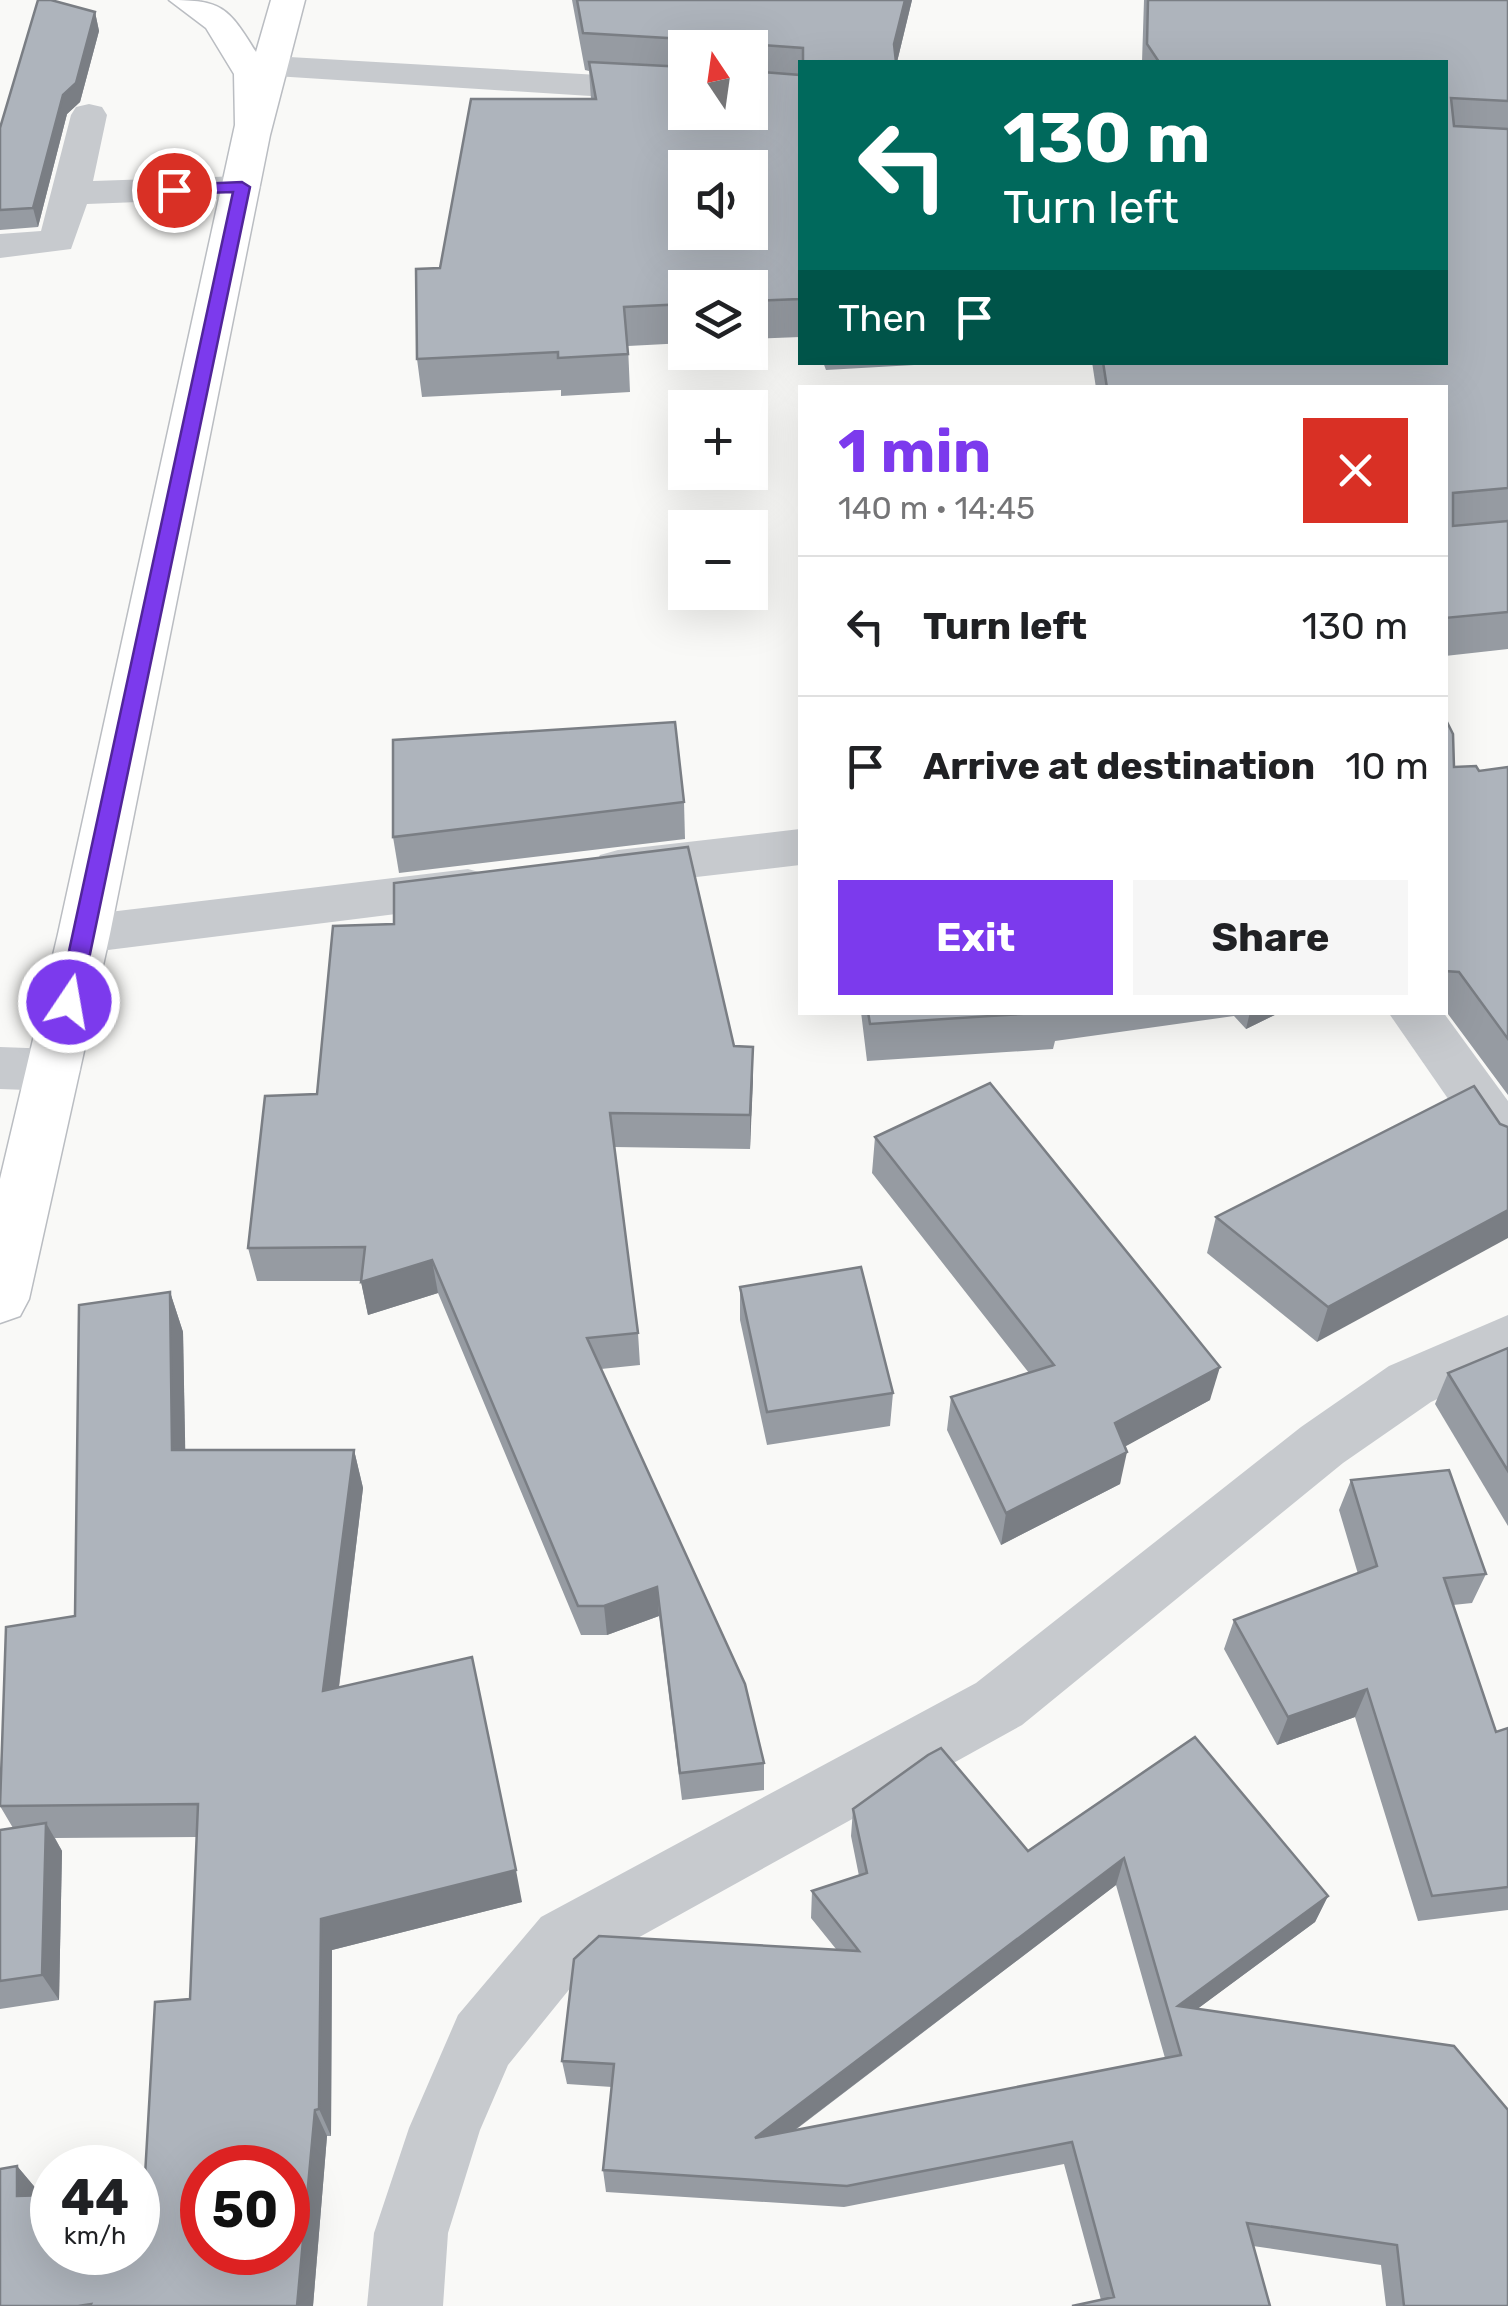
<!DOCTYPE html>
<meta charset="utf-8">
<style>
body{margin:0;font-family:Rubik,sans-serif;background:#f6f6f6;color:#202124;height:100vh;display:flex;flex-direction:column;font-size:38px;white-space:nowrap}
*{box-sizing:border-box;margin:0}
p{font-size:32px;color:#757577}
.icon{flex:none;width:55px;height:55px;fill:none;stroke:currentColor;stroke-width:2;stroke-linecap:round;stroke-linejoin:round}
.map{position:relative;flex:1;overflow:hidden}
.side{position:absolute;left:798px;top:385px;width:650px;height:630px;display:flex;flex-direction:column;background:#fff;border-radius:0px;box-shadow:0 10px 40px #0002}
.side>*{flex:none}
.banner{position:absolute;left:798px;top:60px;width:650px;height:305px;border-radius:0px;box-shadow:0 10px 40px #0002;background:#00695c;color:#fff;overflow:hidden}
.needle{width:65px;rotate:347deg}
.controls{position:absolute;left:668px;top:30px;display:grid;gap:20px}
.controls a{display:grid;place-items:center;width:100px;height:100px;border-radius:0px;background:#fff;box-shadow:0 10px 40px #0002;font-size:50px}
.speed{position:absolute;left:30px;top:2145px;display:flex;gap:20px;font-size:50px;font-weight:700;text-align:center}
.speed>*{display:grid;place-content:center;width:130px;height:130px;border-radius:50%;background:#fff;box-shadow:0 10px 40px #0002;line-height:1}
.speed small{font-size:25px;font-weight:400}
.speed .limit{border:15px solid #d22;background:#fff;color:#111}
.pin{position:absolute;display:grid;place-items:center;width:85px;height:85px;color:#fff;margin:-42px;border:5px solid #fff;border-radius:50%;box-shadow:0 2px 10px #0007}
.me{position:absolute;width:110px;margin:-55px;rotate:12deg;stroke-linejoin:round;filter:drop-shadow(0 0 8px #0008)}
.turn{display:flex;align-items:center;gap:35px;height:210px;padding:0 40px;font-size:45px}
.turn .icon{width:130px;height:130px;stroke-width:2.5}
.turn b{display:block;font-size:70px;line-height:85px}
.then{display:flex;align-items:center;height:95px;padding:0 40px;background:#0003;gap:20px;font-size:38px}
.round{display:grid;place-items:center;flex:none;width:105px;height:105px;border-radius:0px;background:#f6f6f6}
.overview{display:flex;align-items:center;justify-content:space-between;height:170px;padding:0 40px}
h1{font-size:60px;font-weight:700;line-height:75px;color:#7c3aed}
.cta{display:flex;gap:20px;margin-top:auto;padding:20px 40px}
.cta a{flex:1;height:115px;border-radius:0px;background:#7c3aed;color:#fff;font-size:40px;font-weight:700;line-height:115px;text-align:center}
.cta a+a{background:#f6f6f6;color:#202124}
ul{padding:0;list-style:none}
li{display:flex;align-items:center;gap:30px;height:140px;padding:0 40px;border-top:2px solid #e0e0e0}
li div{flex:1}
li b{display:block;font-size:38px}
li em{font-style:normal}
.map>svg:first-child{display:block}
.lines{fill:none;stroke-linecap:round;stroke-linejoin:round}
.major-casing{stroke:#babdc2;stroke-width:3}
.minor{fill:#c7cace;fill-rule:evenodd}
.major{fill:#fff;fill-rule:evenodd}
.wall{fill:#969ba2;fill-rule:evenodd}
.shaded-wall{fill:#7a7e84}
.building{fill:#aeb4bc;stroke:#7a7e84;stroke-width:2.5;fill-rule:evenodd}
.route{fill:#7c3aed;stroke:#51269a;stroke-width:2.5}
</style>
<div class="map">
<svg width="1508" height="2306" viewBox="0 0 1508 2306">
<rect width="100%" height="100%" fill="#f9f9f7"/>
<g class="lines">
<defs>
<path id="major" d="M169 0C222 0 228 7 256 52L271 0H305L270 135 110 934 29 1299 20 1316 0 1323V1179L58 934 235 125 234 74 206 28Z"/>
</defs>
<use href="#major" class="major-casing"/>
<g class="minor">
<polygon points="272,56 685,80 685,102 259,75 254,67 259,59"/>
<polygon points="89,104 102,107 107,115 93,181 242,176 255,179 261,187 255,195 242,198 87,204 71,249 0,258 0,234 41,231 71,115 76,107"/>
<polygon points="800,829 800,865 618,886 600,881 593,868 600,855 618,850"/>
<polygon points="468,869 486,874 493,887 486,900 468,905 84,953 66,947 58,934 66,921 84,915"/>
<polygon points="1388,1012 1443,1012 1508,1101 1508,1165 1489,1158"/>
<polygon points="0,1047 54,1049 73,1055 81,1070 73,1085 54,1091 0,1089"/>
<polygon points="1508,1315 1508,1366 1431,1402 1343,1463 1022,1725 589,1965 508,2065 480,2130 448,2233 443,2306 367,2306 374,2233 409,2128 458,2015 541,1917 976,1683 1301,1427 1389,1366"/>
</g>
<use href="#major" class="major"/>
</g>
<g class="wall">
<path d="M572 0H912L897 62H800V337L750 339V288H685V343L628 346 630 392 561 396V390L422 397 417 359 440 268 591 99 589 71 585 70ZM685 48H750V112H685Z"/>
<polygon points="1144,0 1508,0 1508,649 1445,656 1445,388 1096,388 1092,362 1445,362 1445,62 1142,62"/>
<polygon points="95,12 99,31 80,102 67,114 38,227 0,230 0,128"/>
<polygon points="823,362 967,362 826,370"/>
<polygon points="1445,718 1454,767 1479,771 1508,767 1508,1095 1445,1010"/>
<polygon points="684,802 685,839 399,873 393,837"/>
<polygon points="861,1012 1281,1012 1246,1029 1234,1016 1055,1041 1053,1049 867,1061"/>
<polygon points="734,1046 753,1047 750,1149 614,1147 638,1333 640,1365 601,1369 764,1763 764,1790 682,1800 659,1616 607,1635 581,1635 438,1293 368,1315 361,1281 257,1281 248,1248 317,1094"/>
<polygon points="1500,1124 1317,1342 1207,1253 1216,1217"/>
<polygon points="875,1137 1210,1400 1125,1446 1120,1484 1001,1545 947,1430 951,1397 1029,1373 872,1173"/>
<polygon points="740,1287 893,1393 890,1426 767,1445 740,1320"/>
<polygon points="170,1292 183,1332 185,1450 354,1450 363,1488 339,1688 522,1902 332,1950 331,2136 327,2136 313,2306 0,2306 17,2166 38,2191 38,2195 144,2193 190,1999 197,1837 55,1838 62,1851 59,2000 0,2009 0,1830 13,1828 0,1806 75,1616"/>
<polygon points="1508,1348 1508,1526 1435,1404 1448,1373"/>
<polygon points="1351,1480 1486,1574 1472,1603 1453,1605 1496,1732 1508,1728 1508,1910 1418,1921 1355,1717 1277,1745 1224,1649 1234,1620 1358,1574 1339,1510"/>
<path d="M1195 1737 1328 1896 1315 1922 1197 2009 1508 2306H1386L1381 2265 1253 2246 1270 2306 1101 2300 1064 2164 844 2207 606 2192 603 2170 612 2087 567 2084 562 2061 836 1949 811 1918 812 1891 859 1876 851 1836 853 1809 1028 1851ZM1116 1885 1165 2058 794 2131Z"/>
</g>
<g class="shaded-wall">
<polygon points="905,0 912,0 897,62 893,62 894,44"/>
<polygon points="95,12 99,31 80,102 67,114 38,227 33,208 63,95"/>
<polygon points="1250,1012 1281,1012 1246,1029"/>
<polygon points="753,1047 753,1081 750,1149 750,1115"/>
<polygon points="1508,1210 1508,1238 1317,1342 1328,1307"/>
<polygon points="432,1260 438,1293 368,1315 361,1282"/>
<polygon points="170,1292 183,1332 186,1488 172,1450"/>
<polygon points="1220,1367 1210,1400 1108,1456 1115,1423"/>
<polygon points="354,1450 363,1488 334,1726 323,1691"/>
<polygon points="1127,1452 1120,1484 1001,1545 1006,1513"/>
<polygon points="657,1587 659,1616 607,1635 604,1606"/>
<polygon points="1367,1689 1355,1717 1277,1745 1288,1717"/>
<polygon points="46,1823 62,1851 59,2000 42,1975"/>
<polygon points="1124,1858 1116,1885 755,2160 755,2138"/>
<polygon points="516,1870 522,1902 332,1950 331,2136 319,2109 321,1919"/>
<polygon points="1328,1896 1315,1922 1173,2027 1178,2006"/>
<polygon points="315,2110 327,2136 313,2306 297,2306"/>
<polygon points="17,2166 38,2191 38,2220 17,2196"/>
</g>
<g class="building">
<polygon points="38,0 51,0 95,12 76,83 63,95 33,208 0,210 0,128"/>
<polygon points="577,0 905,0 894,44 896,62 803,62 803,48 747,44 747,48 686,48 684,39 583,33"/>
<polygon points="1148,0 1508,0 1508,101 1451,98 1454,126 1508,129 1508,488 1453,493 1453,526 1508,521 1508,612 1445,618 1445,388 1107,388 1103,362 1445,362 1445,62 1159,62 1147,44"/>
<path d="M589 62 685 67V112H750V71L800 75V299L750 301V288H685V304L624 307 628 354 558 358V352L417 359 416 269 440 268 471 99H596ZM685 168H750V232H685Z"/>
<polygon points="1445,718 1453,734 1454,767 1476,766 1479,771 1508,767 1508,1039 1459,972 1445,971"/>
<polygon points="675,722 684,802 393,837 393,740"/>
<polygon points="688,847 734,1046 753,1047 750,1115 610,1113 638,1333 587,1338 745,1684 764,1763 680,1773 657,1587 604,1606 578,1606 432,1260 361,1282 365,1247 248,1248 265,1096 317,1094 333,926 394,924 394,883"/>
<polygon points="868,1012 1050,1012 870,1024"/>
<polygon points="990,1083 1220,1367 1115,1423 1127,1452 1006,1513 951,1397 1054,1365 875,1137"/>
<polygon points="1474,1086 1500,1124 1508,1127 1508,1210 1328,1307 1216,1217"/>
<polygon points="861,1267 893,1393 767,1412 740,1287"/>
<path d="M170 1292 172 1450H354L323 1691 472 1657 516 1870 321 1919 319 2109 315 2110 297 2306H90L91 2304 78 2306H0V2169L17 2166V2196L52 2195V2252H138V2193H144L155 2002 190 1999 198 1804 0 1806 6 1627 75 1616 79 1305ZM202 2168H288V2252H202Z"/>
<polygon points="1508,1348 1508,1471 1448,1373"/>
<polygon points="1449,1470 1486,1574 1444,1578 1496,1732 1508,1728 1508,1887 1432,1896 1367,1689 1288,1717 1234,1620 1377,1566 1351,1480"/>
<path d="M1195 1737 1328 1896 1178 2006 1454 2046 1508 2110V2306H1404L1397 2245 1247 2223 1270 2306H1072L1114 2297 1072 2142 847 2186 603 2170 614 2064 562 2061 574 1959 599 1936 859 1951 812 1891 867 1873 853 1809 928 1755 941 1748 1028 1851ZM1124 1858 1181 2055 755 2138Z"/>
<polygon points="46,1823 42,1975 0,1981 0,1830"/>
</g>
<polygon class="route" points="242,182 250,187 80,1002 69,1010 58,1002 233,192 174,194 166,190 174,185"/>
</svg>
<div class="controls">
<a><svg class="needle" viewBox="-14 -14 28 28"><path d="M0-13l5 13h-10z" fill="#e53935"/><path d="M0 13l5-13h-10z" fill="#757577"/></svg></a>
<a><svg class="icon" aria-label="sound" viewBox="0 0 24 24"><path d="M4 9h4l5-4v14l-5-4H4zM17 9q2 3 0 6"/></svg></a>
<a><svg class="icon" aria-label="layers" viewBox="0 0 24 24"><path d="M12 4l9 5-9 5-9-5zM3 14l9 5 9-5"/></svg></a>
<a>+</a>
<a>−</a>
</div>
<div class="speed"><div>44<small>km/h</small></div><div class="limit">50</div></div>
<div class="pin" style="left:174px;top:190px;background:#d93025"><svg class="icon" aria-label="arrive" viewBox="0 0 24 24"><path d="M6 21V4h12l-3 4 3 4H6"/></svg></div>
<svg class="me" style="left:69px;top:1002px" viewBox="-20 -20 40 40"><circle r="17" fill="#7c3aed" stroke="#fff" stroke-width="3"/><path d="M0-11L8 9 0 5-8 9z" fill="#fff"/></svg>
<div class="banner">
<div class="turn"><svg class="icon" aria-label="left" viewBox="0 0 24 24"><path d="M17 20v-9H6M10 6l-5 5 5 5"/></svg><div><b>130 m</b>Turn left</div></div>
<div class="then">Then<svg class="icon" aria-label="arrive" viewBox="0 0 24 24"><path d="M6 21V4h12l-3 4 3 4H6"/></svg></div>
</div>
<section class="side">
<div class="overview"><div><h1>1 min</h1><p>140 m · 14:45</p></div><a class="round" style="background:#d93025;color:#fff"><svg class="icon" aria-label="close" viewBox="0 0 24 24"><path d="M6 6l12 12M18 6L6 18"/></svg></a></div>
<ul>
<li><svg class="icon" aria-label="left" viewBox="0 0 24 24"><path d="M17 20v-9H6M10 6l-5 5 5 5"/></svg><div><b>Turn left</b></div><em>130 m</em></li>
<li><svg class="icon" aria-label="arrive" viewBox="0 0 24 24"><path d="M6 21V4h12l-3 4 3 4H6"/></svg><div><b>Arrive at destination</b></div><em>10 m</em></li>
</ul>
<div class="cta"><a>Exit</a><a>Share</a></div>
</section>
</div>
